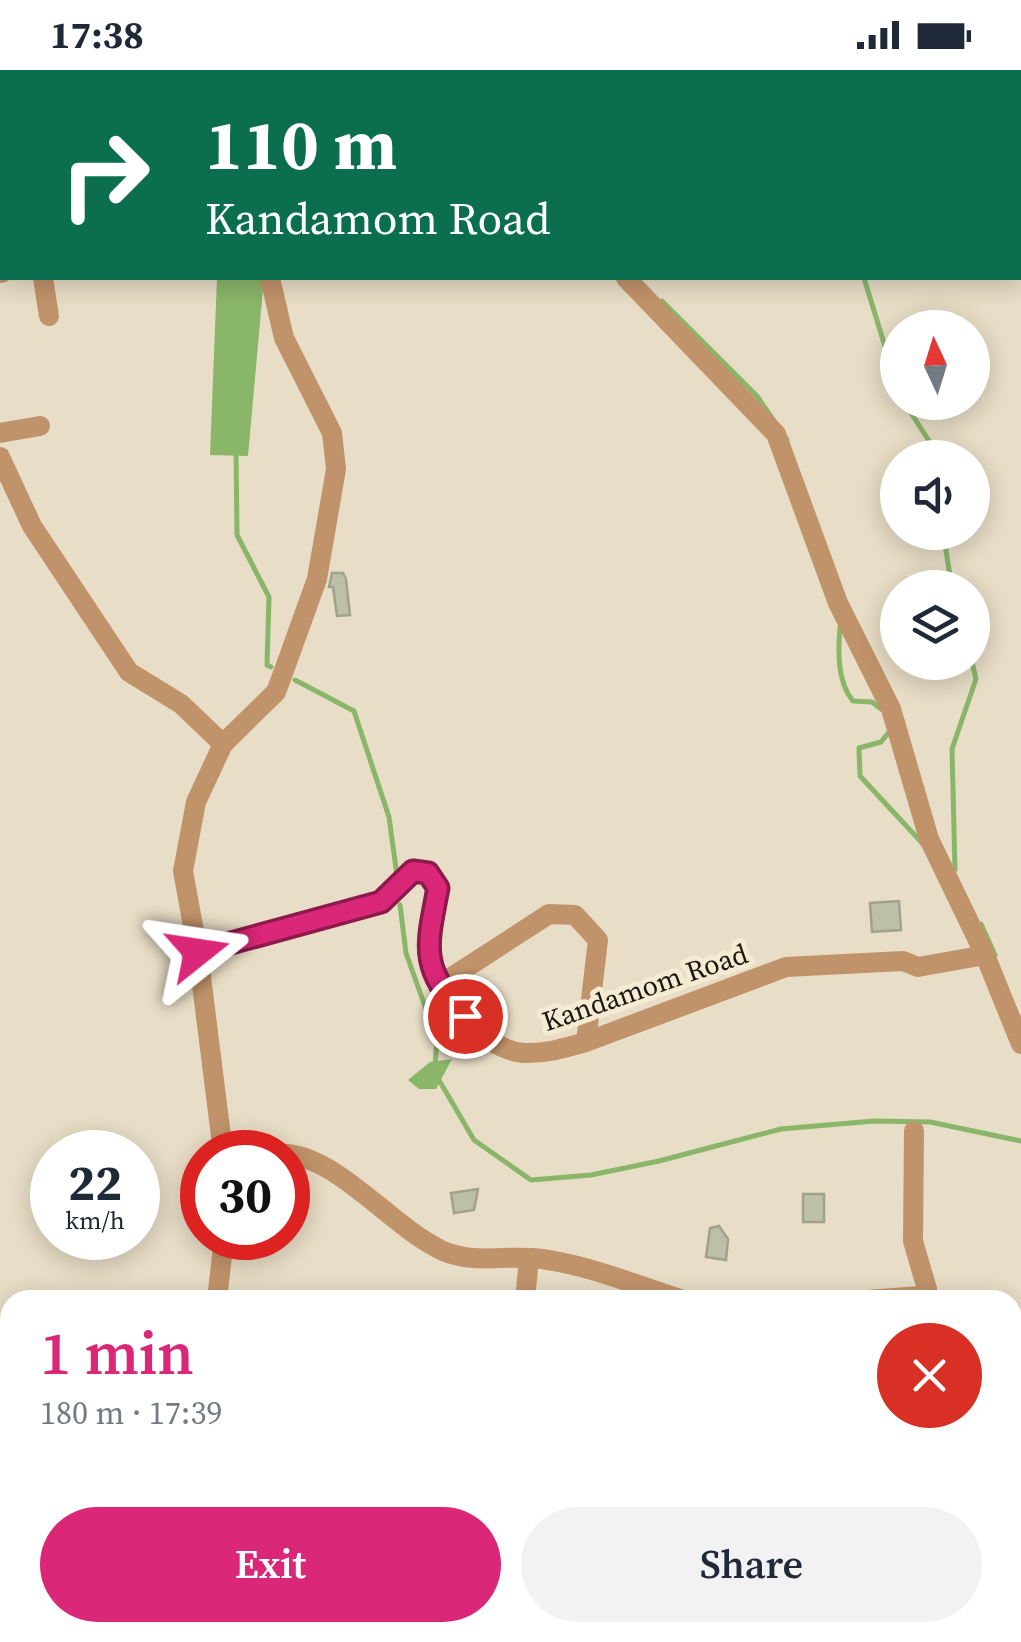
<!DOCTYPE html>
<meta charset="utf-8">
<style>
body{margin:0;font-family:"Source Serif 4",serif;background:#f2f2f3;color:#1f2937;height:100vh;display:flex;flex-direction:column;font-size:38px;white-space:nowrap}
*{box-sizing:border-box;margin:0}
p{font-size:32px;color:#747a83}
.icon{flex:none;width:55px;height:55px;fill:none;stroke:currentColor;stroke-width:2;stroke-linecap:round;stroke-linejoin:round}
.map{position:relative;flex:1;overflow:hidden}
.sheet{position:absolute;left:0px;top:1220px;width:1022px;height:352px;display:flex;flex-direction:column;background:#fff;border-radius:30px 30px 0 0;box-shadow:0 5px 25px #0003}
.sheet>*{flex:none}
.hud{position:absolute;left:0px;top:0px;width:1022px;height:210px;box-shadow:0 5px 25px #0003;background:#0b6e4f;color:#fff;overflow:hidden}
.needle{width:65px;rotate:356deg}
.tools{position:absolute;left:880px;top:240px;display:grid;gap:20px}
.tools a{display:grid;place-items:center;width:110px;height:110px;border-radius:50%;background:#fff;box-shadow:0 5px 25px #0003;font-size:50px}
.speed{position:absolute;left:30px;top:1060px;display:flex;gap:20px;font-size:50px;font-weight:700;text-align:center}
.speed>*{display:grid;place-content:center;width:130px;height:130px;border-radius:50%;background:#fff;box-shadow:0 5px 25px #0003;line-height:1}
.speed small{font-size:25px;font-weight:400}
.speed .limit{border:15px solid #d22;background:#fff;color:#111}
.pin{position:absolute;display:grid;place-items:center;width:85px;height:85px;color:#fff;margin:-42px;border:5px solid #fff;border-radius:50%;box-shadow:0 2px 10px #0007}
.me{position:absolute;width:110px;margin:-55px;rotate:75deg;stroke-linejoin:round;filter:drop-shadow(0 0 8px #0008)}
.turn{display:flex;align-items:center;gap:35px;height:210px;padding:0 40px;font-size:45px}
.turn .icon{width:130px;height:130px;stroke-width:2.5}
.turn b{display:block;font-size:70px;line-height:85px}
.round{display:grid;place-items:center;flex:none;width:105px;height:105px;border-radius:52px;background:#f2f2f3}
.summary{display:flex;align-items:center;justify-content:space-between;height:170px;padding:0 40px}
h1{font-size:60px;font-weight:600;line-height:75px;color:#db2777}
.primary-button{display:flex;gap:20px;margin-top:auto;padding:20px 40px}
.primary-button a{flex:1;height:115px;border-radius:60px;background:#db2777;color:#fff;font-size:40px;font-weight:600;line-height:115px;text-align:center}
.primary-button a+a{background:#f2f2f3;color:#1f2937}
.status{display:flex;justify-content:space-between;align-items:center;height:70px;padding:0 50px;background:#fff;direction:ltr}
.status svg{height:28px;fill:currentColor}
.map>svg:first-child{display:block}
.water{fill:#8ab66a}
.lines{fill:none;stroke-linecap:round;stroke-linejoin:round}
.stream{stroke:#8ab66a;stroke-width:5}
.building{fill:#bebfa7;stroke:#a1a28b;stroke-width:2.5}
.path{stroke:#aaa18f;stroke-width:2.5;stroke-dasharray:8 5;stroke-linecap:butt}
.minor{stroke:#c1936a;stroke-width:20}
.route-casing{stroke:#8e194d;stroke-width:25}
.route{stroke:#db2777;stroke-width:18}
.labels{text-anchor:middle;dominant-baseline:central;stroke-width:10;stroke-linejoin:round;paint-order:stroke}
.street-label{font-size:28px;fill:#1b170f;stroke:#f5ead2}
</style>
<div class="status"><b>17:38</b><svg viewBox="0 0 49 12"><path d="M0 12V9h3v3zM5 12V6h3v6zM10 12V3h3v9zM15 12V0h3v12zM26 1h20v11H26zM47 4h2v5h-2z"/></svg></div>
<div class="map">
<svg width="1021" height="1572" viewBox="0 0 1021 1572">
<rect width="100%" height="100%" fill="#e8ddc6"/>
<g class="water">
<polygon points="217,208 264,208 248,386 210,385"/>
<polygon points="452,989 436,1019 419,1019 408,1010 430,992"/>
</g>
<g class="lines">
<g class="stream">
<polyline points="826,0 826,2"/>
<polyline points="864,208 898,319"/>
<polyline points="662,231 757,326 787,370"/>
<polyline points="904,332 940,388"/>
<polyline points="236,381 237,465 269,527 267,595 271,597"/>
<polyline points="943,462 951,512"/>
<path d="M840 557C838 581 837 612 853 631L872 632 881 639"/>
<polyline points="295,610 354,641 389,747 397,806"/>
<polyline points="889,662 881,672 859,678 860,706 923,774"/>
<polyline points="955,800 952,679 976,609 972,592"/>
<polyline points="400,835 406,883 437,970 435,995"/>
<polyline points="981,854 995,885"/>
<polyline points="439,1010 474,1070 531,1110 591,1105 659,1091 781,1059 874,1051 930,1052 1021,1071"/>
</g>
</g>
<g class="building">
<polygon points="332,503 343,503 346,509 350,545 337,546 333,517 329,517"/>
<polygon points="899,831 901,860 872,862 870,833"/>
<polygon points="478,1119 474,1140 454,1143 451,1123"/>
<rect x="803" y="1124" width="21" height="28"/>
<polygon points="719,1156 728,1169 726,1190 706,1187 710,1158"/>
</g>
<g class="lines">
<polyline class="path" points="694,0 695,2"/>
<g class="minor">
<polyline points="209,0 209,2"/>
<polyline points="449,0 450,2"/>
<polyline points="0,203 2,203"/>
<polyline points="43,208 49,246"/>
<polyline points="626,208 776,364 838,533 891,639 929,769 985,885"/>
<polyline points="0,363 40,356"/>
<polyline points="0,387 32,456 129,602 181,634 223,674"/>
<path d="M198 883 381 832 413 801 428 803 438 818C435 836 425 861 427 880 433 922 480 979 524 983 546 984 565 978 586 972L786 897 903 891 918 897 985 885 1021 974"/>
<polyline points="438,916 549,844 575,845 598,870 586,972"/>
<polyline points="223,1082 198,883 183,801 196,732 223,674 276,622 282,606 317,509 336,399 332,363 284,268 270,208"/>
<path d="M288 1084C341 1090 393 1158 443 1181 476 1195 509 1184 542 1189 591 1196 636 1215 683 1230"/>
<polyline points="217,1230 224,1168"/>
<polyline points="525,1230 529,1188"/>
<polyline points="867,1230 920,1226 927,1219 913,1171 914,1061"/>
<polyline points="139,1562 140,1572"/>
<polyline points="492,1562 494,1572"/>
<polyline points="957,1562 960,1572"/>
<polyline points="1,1571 38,1562"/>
<polyline points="706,1572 712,1562"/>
</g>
</g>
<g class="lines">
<defs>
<path id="route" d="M198 882 381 832 413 801 428 803 438 818C426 880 420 897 465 946"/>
</defs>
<use href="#route" class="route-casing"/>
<use href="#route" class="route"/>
</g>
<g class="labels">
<g class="street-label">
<text transform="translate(645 917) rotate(-19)">Kandamom Road</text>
</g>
</g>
</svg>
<div class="tools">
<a><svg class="needle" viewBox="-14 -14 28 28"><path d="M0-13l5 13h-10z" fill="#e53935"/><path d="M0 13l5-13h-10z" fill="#747a83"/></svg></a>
<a><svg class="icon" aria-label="sound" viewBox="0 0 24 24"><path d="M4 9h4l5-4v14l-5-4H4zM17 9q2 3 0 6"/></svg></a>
<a><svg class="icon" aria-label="layers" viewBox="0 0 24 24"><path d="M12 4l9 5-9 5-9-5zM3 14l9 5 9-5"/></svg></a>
</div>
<div class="speed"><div>22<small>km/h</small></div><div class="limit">30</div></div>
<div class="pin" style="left:465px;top:946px;background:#d93025"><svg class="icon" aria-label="arrive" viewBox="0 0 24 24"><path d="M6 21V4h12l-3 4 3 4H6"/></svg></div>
<svg class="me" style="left:198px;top:882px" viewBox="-20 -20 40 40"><path d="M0-17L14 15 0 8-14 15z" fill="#db2777" stroke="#fff" stroke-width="4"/></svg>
<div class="hud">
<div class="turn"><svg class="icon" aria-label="right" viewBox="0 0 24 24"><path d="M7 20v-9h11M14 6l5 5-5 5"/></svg><div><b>110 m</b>Kandamom Road</div></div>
</div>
<section class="sheet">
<div class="summary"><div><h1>1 min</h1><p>180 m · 17:39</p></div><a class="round" style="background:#d93025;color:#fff"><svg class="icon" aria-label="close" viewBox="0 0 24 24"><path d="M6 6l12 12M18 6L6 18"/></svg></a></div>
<div class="primary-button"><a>Exit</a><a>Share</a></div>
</section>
</div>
